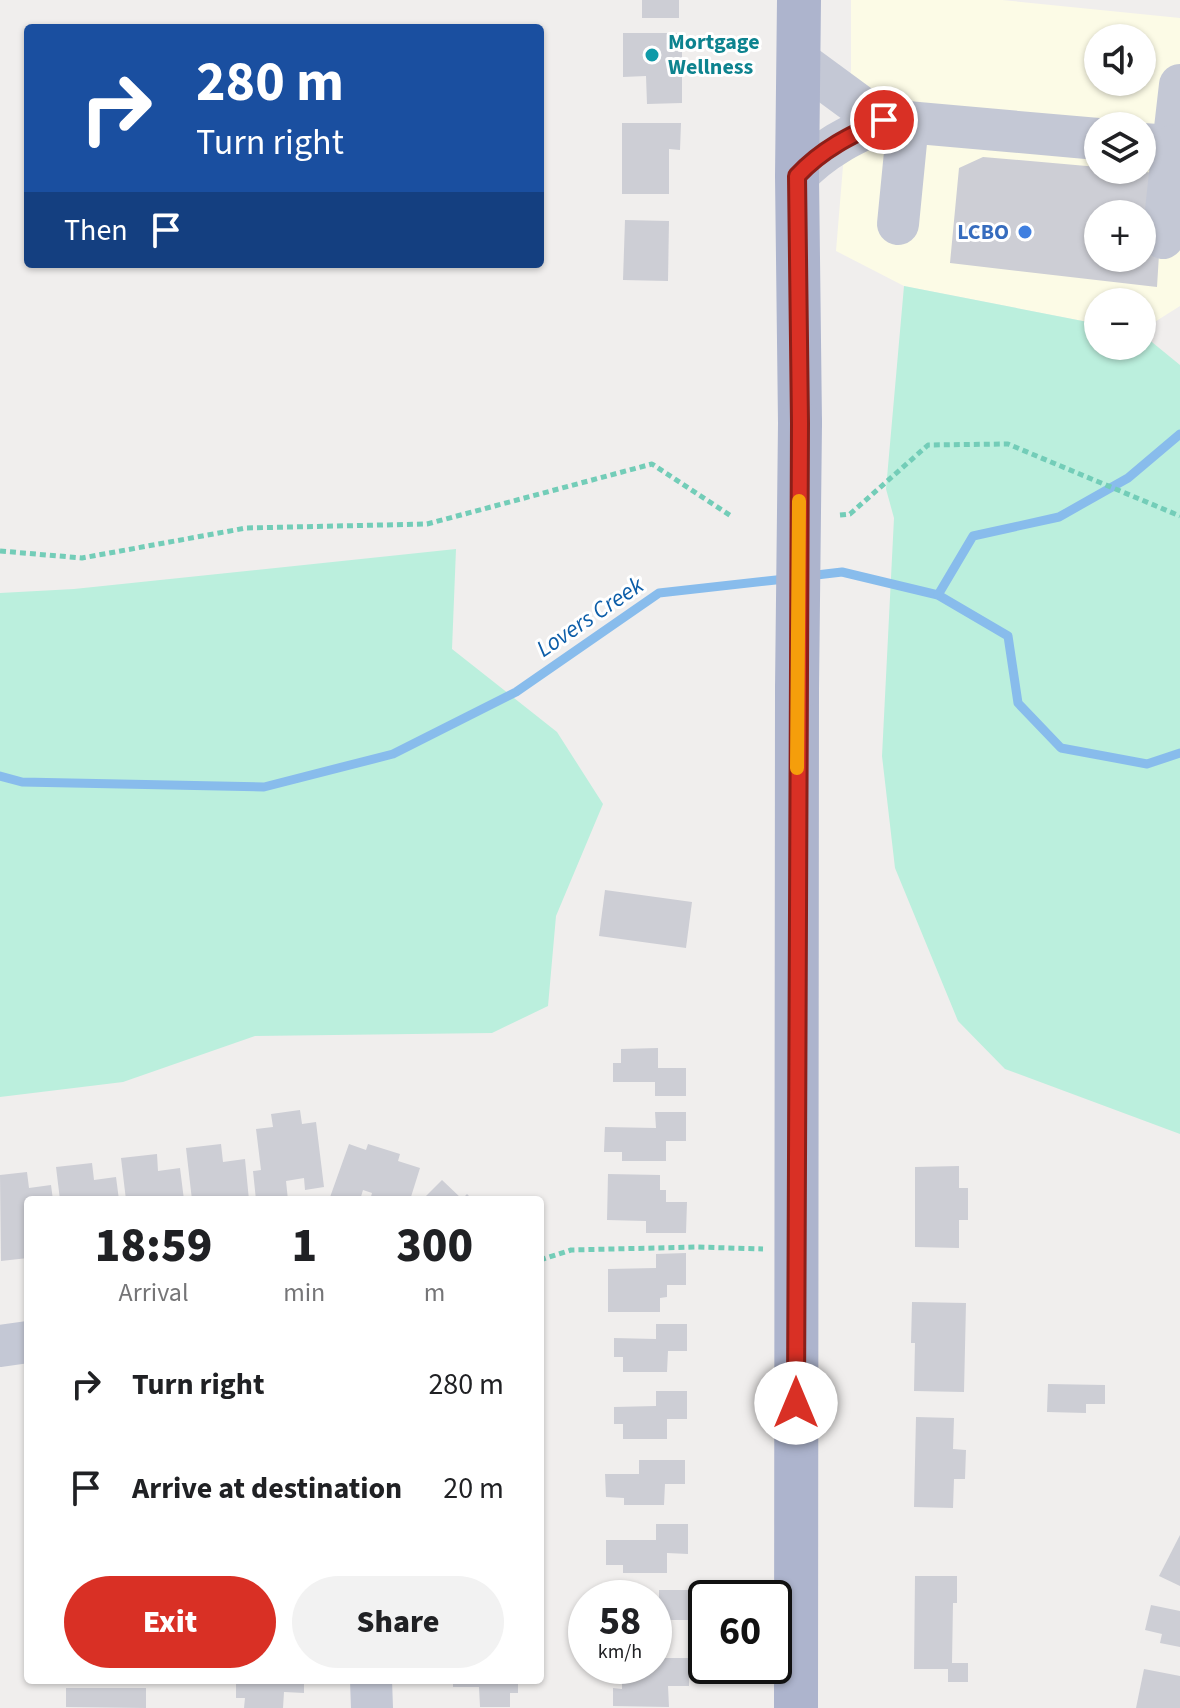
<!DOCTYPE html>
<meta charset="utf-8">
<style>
body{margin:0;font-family:"Source Sans 3",sans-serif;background:#f2f2f2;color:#202124;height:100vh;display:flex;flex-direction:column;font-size:30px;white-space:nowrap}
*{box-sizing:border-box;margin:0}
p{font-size:26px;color:#757577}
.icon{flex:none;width:44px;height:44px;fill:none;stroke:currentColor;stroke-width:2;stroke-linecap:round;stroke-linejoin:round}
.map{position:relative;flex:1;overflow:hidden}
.drawer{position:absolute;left:24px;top:1196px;width:520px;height:488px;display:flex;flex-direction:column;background:#fff;border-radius:8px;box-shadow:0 2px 6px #0004}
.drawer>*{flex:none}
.banner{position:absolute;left:24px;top:24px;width:520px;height:244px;border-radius:8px;box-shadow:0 2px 6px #0004;background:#1a4fa0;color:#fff;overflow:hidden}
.tools{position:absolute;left:1084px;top:24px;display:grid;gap:16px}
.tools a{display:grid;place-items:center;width:72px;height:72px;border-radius:50%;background:#fff;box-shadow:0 2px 6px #0004;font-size:40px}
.speed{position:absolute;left:568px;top:1580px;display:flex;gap:16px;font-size:40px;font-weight:700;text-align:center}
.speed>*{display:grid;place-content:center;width:104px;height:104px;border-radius:50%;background:#fff;box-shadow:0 2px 6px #0004;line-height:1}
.speed small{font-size:20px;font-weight:400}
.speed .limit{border:4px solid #111;border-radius:12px;background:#fff;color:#111}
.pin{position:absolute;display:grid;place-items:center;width:68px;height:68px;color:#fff;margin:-34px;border:4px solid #fff;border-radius:50%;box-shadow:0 2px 8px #0007}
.me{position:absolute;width:88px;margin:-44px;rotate:0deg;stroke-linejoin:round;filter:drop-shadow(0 0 6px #0008)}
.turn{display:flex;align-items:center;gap:28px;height:168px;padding:0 40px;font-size:36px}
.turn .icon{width:104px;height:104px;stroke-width:2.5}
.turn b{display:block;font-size:56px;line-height:68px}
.then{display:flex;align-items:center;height:76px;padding:0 40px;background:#0003;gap:16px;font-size:30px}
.eta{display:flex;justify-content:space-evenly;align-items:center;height:136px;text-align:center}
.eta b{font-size:48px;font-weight:800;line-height:56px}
.action{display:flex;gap:16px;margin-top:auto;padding:16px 40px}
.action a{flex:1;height:92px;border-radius:48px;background:#d93025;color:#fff;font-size:32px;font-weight:800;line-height:92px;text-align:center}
.action a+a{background:#f2f2f2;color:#202124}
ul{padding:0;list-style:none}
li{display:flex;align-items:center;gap:24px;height:104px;padding:0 40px}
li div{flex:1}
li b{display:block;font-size:30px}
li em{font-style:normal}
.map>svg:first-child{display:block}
.commercial{fill:#fcfbe6;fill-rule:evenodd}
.green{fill:#bbefdd}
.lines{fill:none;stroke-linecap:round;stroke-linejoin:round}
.stream{stroke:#88bcec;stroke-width:9}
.building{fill:#cdced5;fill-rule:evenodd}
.path{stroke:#73cdb8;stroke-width:5;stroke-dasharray:6 4;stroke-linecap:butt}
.minor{stroke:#c4c8d5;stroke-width:42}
.major{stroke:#adb4cd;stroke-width:44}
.major-bridge{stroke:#adb4cd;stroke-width:44}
.route-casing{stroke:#8d1f18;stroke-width:20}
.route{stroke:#d93025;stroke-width:14}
.slow{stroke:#f59e0b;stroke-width:14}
.culture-dot{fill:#0f9aa8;stroke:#fff;stroke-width:3}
.shop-dot{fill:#3f7fe0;stroke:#fff;stroke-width:3}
.labels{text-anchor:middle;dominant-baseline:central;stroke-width:6;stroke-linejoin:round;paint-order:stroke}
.culture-label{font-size:22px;font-weight:bold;fill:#0d838f;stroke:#fff;text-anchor:start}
.shop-label{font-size:22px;font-weight:bold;fill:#366cbe;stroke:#fff;text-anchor:end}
.water-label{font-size:24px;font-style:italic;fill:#0c5da8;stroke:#fff}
</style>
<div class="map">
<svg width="1180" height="1708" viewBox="0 0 1180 1708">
<rect width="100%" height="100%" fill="#f0eeed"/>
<path class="commercial" d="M851 0H1002L1180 18V306L1142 330V302H1098V324L904 286 836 251 851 69ZM1098 38H1142V82H1098ZM1098 126H1142V170H1098ZM1098 214H1142V258H1098Z"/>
<g class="green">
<polygon points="904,286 1098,324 1098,346 1142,346 1142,334 1180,365 1180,1134 1005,1069 958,1021 895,868 882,756 894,518 886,489"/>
<polygon points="456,549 452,649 557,732 603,804 556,916 548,1006 492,1033 255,1036 123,1082 0,1097 0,593 74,589"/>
</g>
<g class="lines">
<g class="stream">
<polyline points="808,576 842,572 938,595 1008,636 1018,703 1061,748 1147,764 1180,753"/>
<polyline points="938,595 973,536 1059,517 1128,478 1180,434"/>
<polyline points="0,776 22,782 264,787 393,754 516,692 659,593 785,579"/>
</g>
</g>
<g class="building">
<rect x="642" y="0" width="37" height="18"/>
<polygon points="623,33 682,33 682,103 647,104 646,76 623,77"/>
<polygon points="622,123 681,123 680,150 669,149 669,194 622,194"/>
<path d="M983 157 1098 167V170L1164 173 1157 287 950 263 959 168ZM1098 214H1142V258H1098Z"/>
<polygon points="625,220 669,221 668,281 623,280"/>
<polygon points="605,890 692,902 686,948 599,936"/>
<polygon points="658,1048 658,1068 686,1068 686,1096 655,1096 655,1082 613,1082 613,1063 621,1063 621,1049"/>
<polygon points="300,1110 302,1124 316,1122 324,1187 305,1190 304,1178 286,1181 288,1200 256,1200 253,1171 261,1170 256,1129 273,1127 271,1114"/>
<polygon points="655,1112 686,1112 686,1141 666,1141 666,1161 622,1161 622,1152 604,1152 605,1127 656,1128"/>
<polygon points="221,1144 223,1162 245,1159 249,1200 192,1200 186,1148"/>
<polygon points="349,1144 366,1150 368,1144 400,1154 398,1161 420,1168 410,1200 370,1200 372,1193 363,1190 360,1200 329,1200"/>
<polygon points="157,1154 158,1171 180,1168 184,1200 126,1200 121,1158"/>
<polygon points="92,1163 94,1180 116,1177 119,1200 60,1200 56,1167"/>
<polygon points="959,1166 959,1188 968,1188 968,1220 959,1220 959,1248 915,1247 915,1167"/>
<polygon points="27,1172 29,1188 51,1185 53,1200 28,1200 28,1258 1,1261 0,1175"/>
<polygon points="608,1174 660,1175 660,1190 666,1190 666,1202 687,1202 686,1233 646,1233 646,1221 607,1220"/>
<polygon points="442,1180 462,1199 467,1194 473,1200 422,1200"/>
<polygon points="686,1253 686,1285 667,1285 667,1297 660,1298 660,1312 608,1312 608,1269 656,1268 656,1254"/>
<polygon points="912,1302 966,1303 964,1392 914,1391 915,1343 911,1343"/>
<polygon points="656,1324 687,1324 687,1351 668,1351 667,1372 623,1372 623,1357 614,1357 614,1338 656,1339"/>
<polygon points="1048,1384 1105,1385 1105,1404 1086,1404 1086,1413 1047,1412"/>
<polygon points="656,1391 687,1391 687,1419 667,1419 667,1439 623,1439 623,1424 614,1424 614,1407 656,1406"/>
<polygon points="916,1417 954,1418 953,1449 966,1450 965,1479 954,1479 953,1508 914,1507"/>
<polygon points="639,1460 685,1460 685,1484 665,1484 664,1505 624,1505 624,1498 606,1497 605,1474 639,1474"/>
<polygon points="656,1524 688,1524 688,1554 667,1553 667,1573 623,1573 623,1565 606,1565 606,1540 656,1540"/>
<polygon points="1180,1535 1180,1586 1159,1576"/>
<polygon points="915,1576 957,1576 957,1603 953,1603 952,1663 968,1663 968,1682 948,1682 948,1669 914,1669"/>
<polygon points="659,1590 689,1590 689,1620 665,1620 664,1642 661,1646 654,1646 654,1601 659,1601"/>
<polygon points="1151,1605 1180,1611 1180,1647 1160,1643 1162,1634 1145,1630"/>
<polygon points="657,1658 689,1658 689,1686 668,1686 669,1707 613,1706 613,1688 622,1689 622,1672 648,1673 648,1666 654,1666"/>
<polygon points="1144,1669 1180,1676 1180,1708 1136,1708"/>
<polygon points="236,1680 304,1680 304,1693 284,1692 283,1708 244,1708 245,1698 236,1698"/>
<polygon points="453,1680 518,1680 518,1693 510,1693 510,1707 480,1707 479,1687 453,1687"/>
<polygon points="66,1688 146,1688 146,1708 66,1707"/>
</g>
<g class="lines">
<g class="path">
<polyline points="840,515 850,514 928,445 1008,444 1180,516"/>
<polyline points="0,551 82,558 246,528 427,524 652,464 731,516"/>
<polyline points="540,1260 571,1250 696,1247 763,1249"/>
</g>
<g class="minor">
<polyline points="800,62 864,109 884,120 1098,139"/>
<polyline points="1142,144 1173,146 1180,85"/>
<path d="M797 176C822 149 851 135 884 120"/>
<polyline points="898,224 908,122"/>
<polyline points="1163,238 1173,146"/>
<polyline points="0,1346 28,1342"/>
<polyline points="371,1680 372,1708"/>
</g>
<g class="major">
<polyline points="799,0 797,176 800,423"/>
<polyline points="796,1708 797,689"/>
</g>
<polyline class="major-bridge" points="797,689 800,423"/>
</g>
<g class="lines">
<defs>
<path id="route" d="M796 1403 800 423 797 176C822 149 851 135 884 120"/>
</defs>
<use href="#route" class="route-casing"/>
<use href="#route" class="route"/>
<polyline class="slow" points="797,768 799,501"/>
</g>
<circle class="culture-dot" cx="652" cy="55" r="8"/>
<circle class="shop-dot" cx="1025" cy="232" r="8"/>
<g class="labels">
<g class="culture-label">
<text x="668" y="42">Mortgage<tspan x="668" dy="25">Wellness</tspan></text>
</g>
<g class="shop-label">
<text x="1009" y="232">LCBO</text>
</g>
<g class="water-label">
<text transform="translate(590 617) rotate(-34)">Lovers Creek</text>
</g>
</g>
</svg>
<div class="tools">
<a><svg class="icon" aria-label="sound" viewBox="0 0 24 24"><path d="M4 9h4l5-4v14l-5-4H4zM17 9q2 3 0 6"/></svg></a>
<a><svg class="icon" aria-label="layers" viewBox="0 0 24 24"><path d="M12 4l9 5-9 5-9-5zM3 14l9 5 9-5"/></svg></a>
<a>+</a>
<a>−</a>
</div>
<div class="speed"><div>58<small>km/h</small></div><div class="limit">60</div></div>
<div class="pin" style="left:884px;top:120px;background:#d93025"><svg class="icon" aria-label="arrive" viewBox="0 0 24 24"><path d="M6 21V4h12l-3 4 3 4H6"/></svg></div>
<svg class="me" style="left:796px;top:1403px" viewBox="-20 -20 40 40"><circle r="19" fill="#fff"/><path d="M0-13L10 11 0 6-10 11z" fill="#d93025"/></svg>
<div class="banner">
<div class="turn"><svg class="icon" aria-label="right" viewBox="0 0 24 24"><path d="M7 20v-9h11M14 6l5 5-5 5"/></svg><div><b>280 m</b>Turn right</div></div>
<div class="then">Then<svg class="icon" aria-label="arrive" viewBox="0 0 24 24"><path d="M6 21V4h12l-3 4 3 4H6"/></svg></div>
</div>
<section class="drawer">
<div class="eta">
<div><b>18:59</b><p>Arrival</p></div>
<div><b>1</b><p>min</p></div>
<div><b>300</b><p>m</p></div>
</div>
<ul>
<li><svg class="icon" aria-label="right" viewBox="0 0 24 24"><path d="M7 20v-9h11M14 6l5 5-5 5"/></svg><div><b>Turn right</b></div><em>280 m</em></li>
<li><svg class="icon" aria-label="arrive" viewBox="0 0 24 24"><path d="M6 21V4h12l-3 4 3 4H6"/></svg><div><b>Arrive at destination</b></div><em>20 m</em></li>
</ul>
<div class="action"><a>Exit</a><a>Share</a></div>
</section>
</div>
